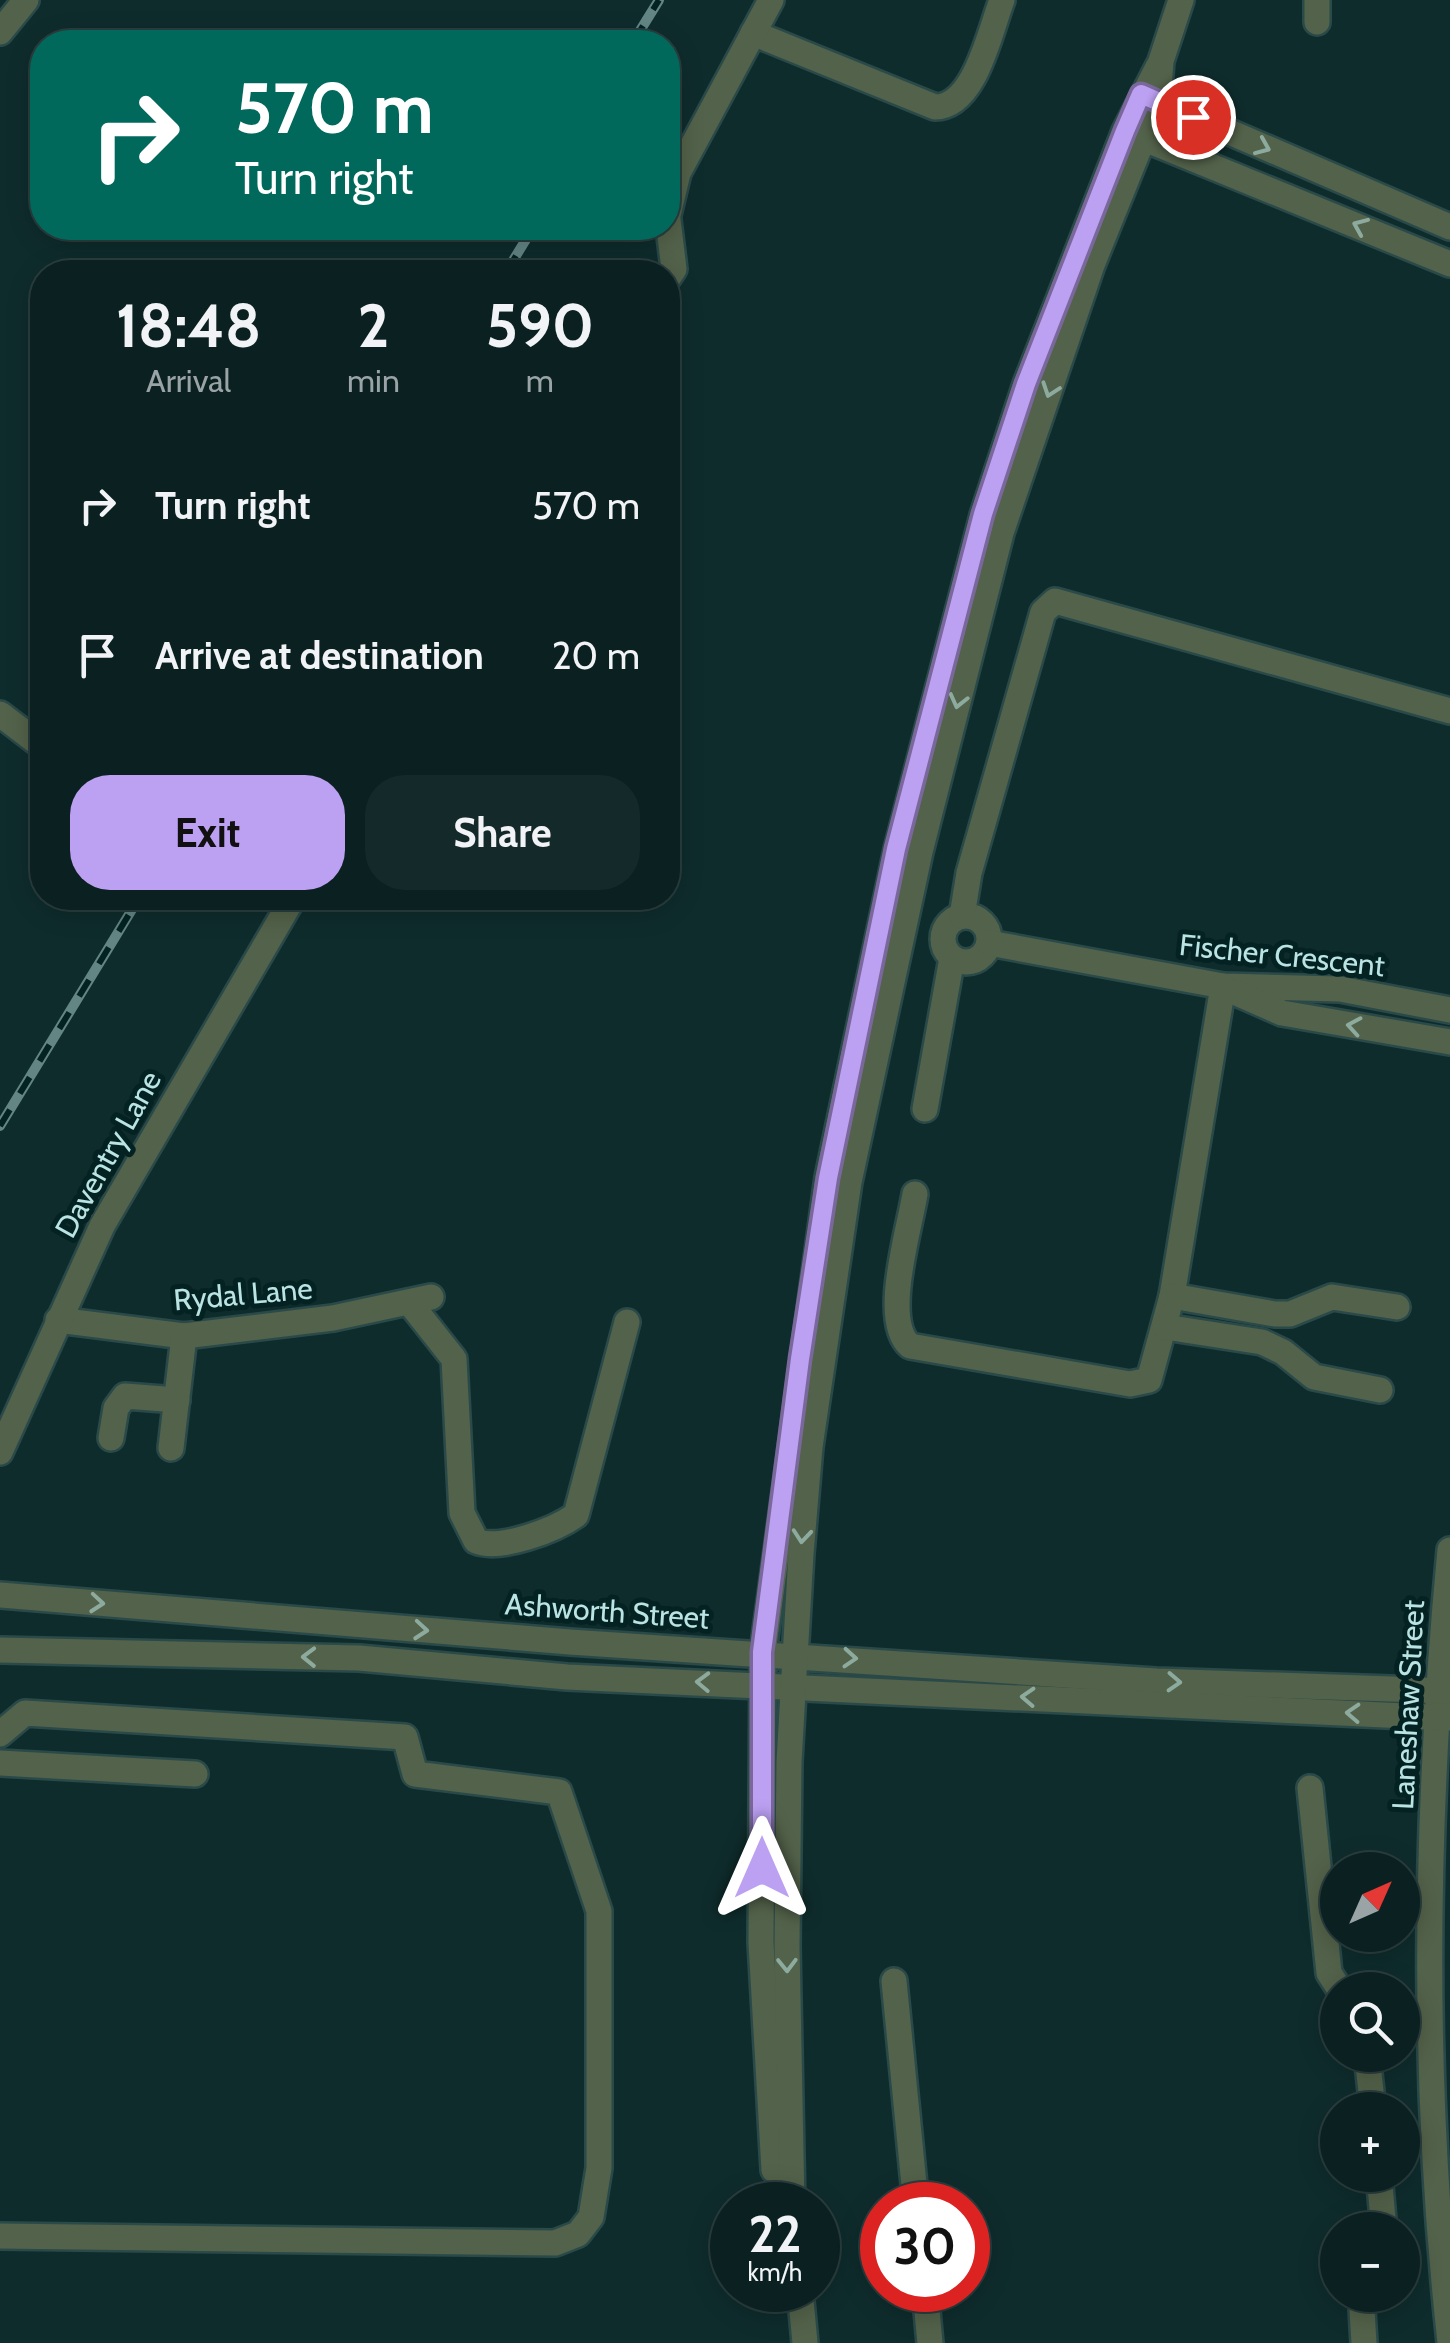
<!DOCTYPE html>
<meta charset="utf-8">
<style>
body{margin:0;font-family:Cabin,sans-serif;background:#14292a;color:#f1f3f6;height:100vh;display:flex;flex-direction:column;font-size:38px;white-space:nowrap}
*{box-sizing:border-box;margin:0}
p{font-size:32px;color:#9aa3a5}
.icon{flex:none;width:55px;height:55px;fill:none;stroke:currentColor;stroke-width:2;stroke-linecap:round;stroke-linejoin:round}
.map{position:relative;flex:1;overflow:hidden}
.panel{position:absolute;left:30px;top:260px;width:650px;height:650px;display:flex;flex-direction:column;background:#0b2121;border-radius:40px;box-shadow:0 5px 25px #0003,0 0 0 2px #2b3e3f}
.panel>*{flex:none}
.banner{position:absolute;left:30px;top:30px;width:650px;height:210px;border-radius:40px;box-shadow:0 5px 25px #0003,0 0 0 2px #2b3e3f;background:#00695c;color:#fff;overflow:hidden}
.needle{width:65px;rotate:45deg}
.fabs{position:absolute;left:1320px;top:1852px;display:grid;gap:20px}
.fabs a{display:grid;place-items:center;width:100px;height:100px;border-radius:50%;background:#0b2121;box-shadow:0 5px 25px #0003,0 0 0 2px #2b3e3f;font-size:50px}
.speed{position:absolute;left:710px;top:2182px;display:flex;gap:20px;font-size:50px;font-weight:700;text-align:center}
.speed>*{display:grid;place-content:center;width:130px;height:130px;border-radius:50%;background:#0b2121;box-shadow:0 5px 25px #0003,0 0 0 2px #2b3e3f;line-height:1}
.speed small{font-size:25px;font-weight:400}
.speed .limit{border:15px solid #d22;background:#fff;color:#111}
.pin{position:absolute;display:grid;place-items:center;width:85px;height:85px;color:#fff;margin:-42px;border:5px solid #fff;border-radius:50%;box-shadow:0 2px 10px #0007}
.me{position:absolute;width:110px;margin:-55px;rotate:0deg;stroke-linejoin:round;filter:drop-shadow(0 0 8px #0008)}
.turn{display:flex;align-items:center;gap:35px;height:210px;padding:0 40px;font-size:45px}
.turn .icon{width:130px;height:130px;stroke-width:2.5}
.turn b{display:block;font-size:70px;line-height:85px}
.eta{display:flex;justify-content:space-evenly;align-items:center;height:170px;text-align:center}
.eta b{font-size:60px;font-weight:800;line-height:70px}
.cta{display:flex;gap:20px;margin-top:auto;padding:20px 40px}
.cta a{flex:1;height:115px;border-radius:40px;background:#bca0f2;color:#111;font-size:40px;font-weight:800;line-height:115px;text-align:center}
.cta a+a{background:#14292a;color:#f1f3f6}
ul{padding:0;list-style:none}
li{display:flex;align-items:center;gap:30px;height:150px;padding:0 40px}
li div{flex:1}
li b{display:block;font-size:38px}
li em{font-style:normal}
.map>svg:first-child{display:block}
.lines{fill:none;stroke-linecap:round;stroke-linejoin:round}
.minor-casing{stroke:#2a4949;stroke-width:30}
.minor{stroke:#53624a;stroke-width:25}
.rail-casing{stroke:#638685;stroke-width:10}
.rail{stroke:#042222;stroke-width:6;stroke-dasharray:19;stroke-linecap:butt}
.oneway{stroke:#8caa9e}
.route-casing{stroke:#7a689d;stroke-width:25}
.route{stroke:#bca0f2;stroke-width:18}
.labels{text-anchor:middle;dominant-baseline:central;stroke-width:10;stroke-linejoin:round;paint-order:stroke}
.street-label{font-size:30px;fill:#bae4e3;stroke:#042222}
</style>
<div class="map">
<svg width="1450" height="2343" viewBox="0 0 1450 2343">
<rect width="100%" height="100%" fill="#0f2c2c"/>
<g class="lines">
<defs>
<g id="minor">
<polyline points="1317,22 1317,0"/>
<polyline points="0,32 26,0"/>
<path d="M753 33 935 107C975 107 990 31 1002 0"/>
<polyline points="1146,96 1450,227"/>
<polyline points="1130,133 1450,264"/>
<polyline points="668,215 678,173 771,0"/>
<polyline points="668,220 674,269 668,278"/>
<polyline points="0,714 42,746"/>
<circle cx="966" cy="939" r="23"/>
<polyline points="962,916 969,873 1043,612 1055,601 1450,711"/>
<polyline points="989,943 1223,986 1340,989 1450,1010"/>
<polyline points="1232,991 1282,1013 1450,1042"/>
<polyline points="925,1109 952,958"/>
<path d="M915 1194C909 1231 881 1321 910 1346L1130 1384 1149 1380 1172 1296 1223 986"/>
<polyline points="1172,1296 1275,1314 1290,1314 1332,1297 1397,1307"/>
<path d="M409 1302 454 1359 462 1513 476 1541C500 1551 555 1530 576 1515L627 1322"/>
<polyline points="58,1320 184,1336 333,1318 431,1297"/>
<polyline points="1165,1327 1262,1342 1283,1352 1314,1377 1380,1390"/>
<polyline points="111,1438 116,1408 125,1396 177,1400"/>
<polyline points="171,1448 184,1336"/>
<polyline points="0,1452 102,1226 293,898"/>
<path d="M1450 1550C1425 1812 1421 2080 1450 2342"/>
<polyline points="0,1595 570,1642 1156,1681 1450,1691"/>
<polyline points="0,1650 359,1658 567,1677 1450,1718"/>
<polyline points="0,1734 25,1713 405,1737 415,1774 559,1792 599,1911 599,2168 591,2217 578,2234 555,2243 0,2236"/>
<polyline points="0,1763 195,1774"/>
<polyline points="1310,1788 1329,1973 1340,1990"/>
<polyline points="894,1981 916,2205"/>
<polyline points="1367,2055 1373,2110"/>
<polyline points="774,2170 761,1943 763,1652 828,1177 897,849 983,515 1026,384 1125,131 1158,67"/>
<polyline points="1379,2175 1384,2230"/>
<polyline points="792,2205 787,1946 789,1762 801,1554 810,1447 849,1182 920,852 1001,533 1092,265 1158,102 1161,61 1181,0"/>
<polyline points="800,2290 805,2343"/>
<polyline points="925,2290 930,2343"/>
<polyline points="1364,2343 1362,2310 1370,2295"/>
</g>
</defs>
<use href="#minor" class="minor-casing"/>
<use href="#minor" class="minor"/>
<defs>
<g id="rail">
<polyline points="633,42 659,0"/>
<polyline points="506,272 533,228"/>
<polyline points="0,1126 139,898"/>
</g>
</defs>
<use href="#rail" class="rail-casing"/>
<use href="#rail" class="rail"/>
</g>
<defs><path id="oneway-chevron" d="M-2-3.5L2.5 0L-2 3.5" fill="none" stroke-width="1.6" stroke-linecap="round" stroke-linejoin="round" transform="scale(2.5)"/></defs>
<g class="oneway">
<use href="#oneway-chevron" transform="translate(1263 147) rotate(23)"/>
<use href="#oneway-chevron" transform="translate(1360 226) rotate(-157)"/>
<use href="#oneway-chevron" transform="translate(1050 390) rotate(109)"/>
<use href="#oneway-chevron" transform="translate(958 701) rotate(104)"/>
<use href="#oneway-chevron" transform="translate(1354 1026) rotate(-170)"/>
<use href="#oneway-chevron" transform="translate(802 1536) rotate(95)"/>
<use href="#oneway-chevron" transform="translate(97 1603) rotate(5)"/>
<use href="#oneway-chevron" transform="translate(421 1630) rotate(5)"/>
<use href="#oneway-chevron" transform="translate(309 1657) rotate(-179)"/>
<use href="#oneway-chevron" transform="translate(850 1658) rotate(4)"/>
<use href="#oneway-chevron" transform="translate(703 1682) rotate(-178)"/>
<use href="#oneway-chevron" transform="translate(1174 1682) rotate(3)"/>
<use href="#oneway-chevron" transform="translate(1028 1697) rotate(-177)"/>
<use href="#oneway-chevron" transform="translate(1353 1713) rotate(-177)"/>
<use href="#oneway-chevron" transform="translate(787 1965) rotate(89)"/>
</g>
<g class="lines">
<defs>
<polyline id="route" points="762,1868 762,1652 800,1359 828,1178 896,849 983,514 1026,384 1125,131 1141,94 1193,117"/>
</defs>
<use href="#route" class="route-casing"/>
<use href="#route" class="route"/>
</g>
<g class="labels">
<g class="street-label">
<text transform="translate(1282 955) rotate(6)">Fischer Crescent</text>
<text transform="translate(108 1154) rotate(-61)">Daventry Lane</text>
<text transform="translate(243 1294) rotate(-5)">Rydal Lane</text>
<text transform="translate(607 1611) rotate(4)">Ashworth Street</text>
<text transform="translate(1408 1705) rotate(-87)">Laneshaw Street</text>
</g>
</g>
</svg>
<div class="fabs">
<a><svg class="needle" viewBox="-14 -14 28 28"><path d="M0-13l5 13h-10z" fill="#e53935"/><path d="M0 13l5-13h-10z" fill="#9aa3a5"/></svg></a>
<a><svg class="icon" aria-label="search" viewBox="0 0 24 24"><circle cx="10" cy="10" r="6"/><path d="M15 15l6 6"/></svg></a>
<a>+</a>
<a>−</a>
</div>
<div class="speed"><div>22<small>km/h</small></div><div class="limit">30</div></div>
<div class="pin" style="left:1193px;top:117px;background:#d93025"><svg class="icon" aria-label="arrive" viewBox="0 0 24 24"><path d="M6 21V4h12l-3 4 3 4H6"/></svg></div>
<svg class="me" style="left:762px;top:1868px" viewBox="-20 -20 40 40"><path d="M0-17L14 15 0 8-14 15z" fill="#bca0f2" stroke="#fff" stroke-width="4"/></svg>
<div class="banner">
<div class="turn"><svg class="icon" aria-label="right" viewBox="0 0 24 24"><path d="M7 20v-9h11M14 6l5 5-5 5"/></svg><div><b>570 m</b>Turn right</div></div>
</div>
<section class="panel">
<div class="eta">
<div><b>18:48</b><p>Arrival</p></div>
<div><b>2</b><p>min</p></div>
<div><b>590</b><p>m</p></div>
</div>
<ul>
<li><svg class="icon" aria-label="right" viewBox="0 0 24 24"><path d="M7 20v-9h11M14 6l5 5-5 5"/></svg><div><b>Turn right</b></div><em>570 m</em></li>
<li><svg class="icon" aria-label="arrive" viewBox="0 0 24 24"><path d="M6 21V4h12l-3 4 3 4H6"/></svg><div><b>Arrive at destination</b></div><em>20 m</em></li>
</ul>
<div class="cta"><a>Exit</a><a>Share</a></div>
</section>
</div>
